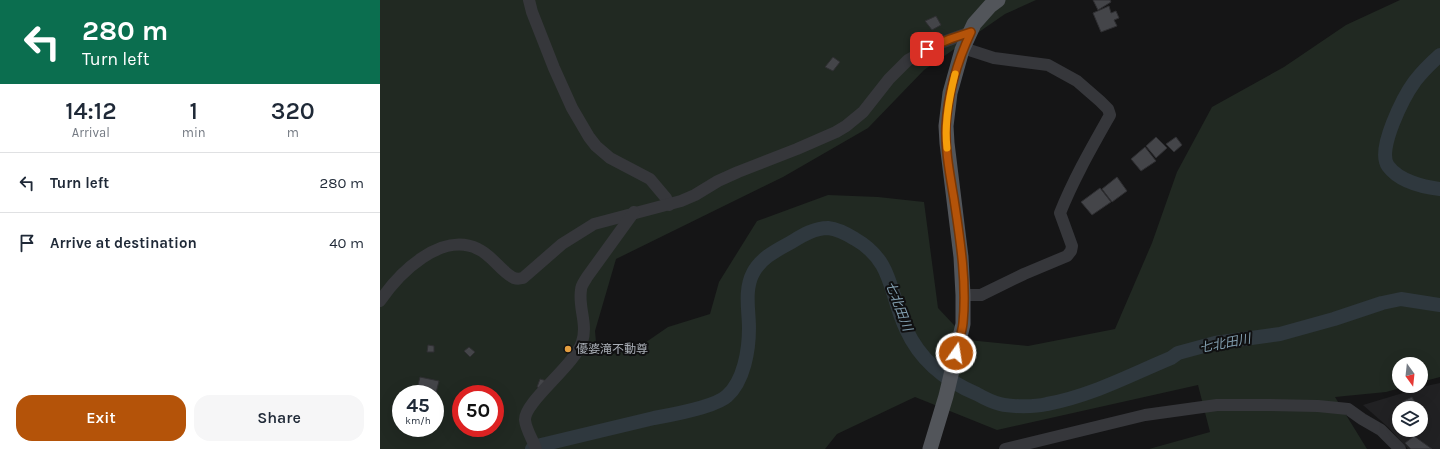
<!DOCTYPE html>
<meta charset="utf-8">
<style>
body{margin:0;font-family:Karla,"Noto Sans JP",sans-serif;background:#f6f6f7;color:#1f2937;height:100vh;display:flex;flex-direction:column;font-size:15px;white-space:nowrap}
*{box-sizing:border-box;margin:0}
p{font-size:13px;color:#747a83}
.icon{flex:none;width:22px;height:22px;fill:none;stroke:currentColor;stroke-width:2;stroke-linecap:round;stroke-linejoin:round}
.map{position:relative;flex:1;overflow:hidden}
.panel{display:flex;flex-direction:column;background:#fff;width:380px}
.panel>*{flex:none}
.hud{background:#0b6e4f;color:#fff;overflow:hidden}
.needle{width:26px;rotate:165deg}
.fabs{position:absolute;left:1012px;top:357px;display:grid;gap:8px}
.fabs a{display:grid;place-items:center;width:36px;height:36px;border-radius:50%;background:#fff;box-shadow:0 4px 16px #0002;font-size:20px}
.speed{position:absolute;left:12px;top:385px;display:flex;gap:8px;font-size:20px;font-weight:700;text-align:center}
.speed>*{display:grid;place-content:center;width:52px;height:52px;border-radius:50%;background:#fff;box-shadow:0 4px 16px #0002;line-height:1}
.speed small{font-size:10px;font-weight:400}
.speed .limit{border:6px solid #d22;background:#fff;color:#111}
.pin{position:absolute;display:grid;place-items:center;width:34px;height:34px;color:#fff;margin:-17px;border-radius:8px;box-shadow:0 2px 6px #0006}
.me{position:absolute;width:44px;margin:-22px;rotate:13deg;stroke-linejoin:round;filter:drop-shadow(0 0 3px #0008)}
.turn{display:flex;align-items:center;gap:14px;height:84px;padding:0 16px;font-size:18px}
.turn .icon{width:52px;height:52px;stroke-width:2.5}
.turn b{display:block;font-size:28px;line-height:34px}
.eta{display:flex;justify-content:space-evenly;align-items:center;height:68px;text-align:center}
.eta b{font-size:24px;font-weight:600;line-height:28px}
.cta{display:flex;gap:8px;margin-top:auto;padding:8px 16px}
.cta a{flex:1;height:46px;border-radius:16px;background:#b45309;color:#fff;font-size:16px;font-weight:600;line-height:46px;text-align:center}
.cta a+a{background:#f6f6f7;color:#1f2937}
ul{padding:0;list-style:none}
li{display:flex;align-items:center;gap:12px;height:60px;padding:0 16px;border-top:1px solid #e0e1e3}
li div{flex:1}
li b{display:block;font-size:15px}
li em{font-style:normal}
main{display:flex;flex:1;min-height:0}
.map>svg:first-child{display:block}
.built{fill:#212123;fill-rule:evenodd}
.green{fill:#212922;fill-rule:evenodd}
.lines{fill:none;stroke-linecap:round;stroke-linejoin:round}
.river{stroke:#2f383e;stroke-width:14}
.building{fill:#444549;stroke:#2f2f32}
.minor{stroke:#36373b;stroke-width:12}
.major{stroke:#52555a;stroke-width:15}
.route-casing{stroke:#753606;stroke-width:10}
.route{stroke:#b45309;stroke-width:7}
.slow{stroke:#f59e0b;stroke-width:7}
.poi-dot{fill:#e49e3f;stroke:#101011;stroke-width:1.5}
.labels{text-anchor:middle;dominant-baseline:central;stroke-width:4;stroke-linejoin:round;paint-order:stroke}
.poi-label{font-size:12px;fill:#a8adb5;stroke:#101011;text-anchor:start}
.water-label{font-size:13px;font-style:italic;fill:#819dae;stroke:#101011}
</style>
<main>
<section class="panel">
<div class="hud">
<div class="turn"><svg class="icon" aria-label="left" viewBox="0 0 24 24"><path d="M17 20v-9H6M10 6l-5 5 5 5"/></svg><div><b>280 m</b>Turn left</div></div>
</div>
<div class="eta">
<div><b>14:12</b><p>Arrival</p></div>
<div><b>1</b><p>min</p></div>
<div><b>320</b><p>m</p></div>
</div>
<ul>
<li><svg class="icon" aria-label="left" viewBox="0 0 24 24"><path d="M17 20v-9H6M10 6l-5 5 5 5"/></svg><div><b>Turn left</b></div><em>280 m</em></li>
<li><svg class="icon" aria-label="arrive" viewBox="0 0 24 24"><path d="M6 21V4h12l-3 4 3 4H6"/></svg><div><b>Arrive at destination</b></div><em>40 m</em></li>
</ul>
<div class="cta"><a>Exit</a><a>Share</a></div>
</section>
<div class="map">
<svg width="1060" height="449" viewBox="0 0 1060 449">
<rect width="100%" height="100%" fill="#151516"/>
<path class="built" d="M1060 383V449H1028L1008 427 983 405 1046 386ZM1019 408H1041V430H1019Z"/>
<path class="green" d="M0 0H656L625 14 544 70 488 128 403 177 236 259 215 331 216 342 220 351 233 354 259 347 288 327 330 314 339 282 377 221 448 195 498 197 544 202 558 308 588 340 648 346 735 329 772 243 797 172 832 107 904 67 966 25 1020 0H1060V377L1041 382V364H1019V386H1027L1006 392 955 397 987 449H769L830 432 818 385 617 430 535 397 457 434 445 449H0ZM21 394H55V428H21ZM81 394H115V428H81Z"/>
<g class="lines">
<g class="river">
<path d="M1060 55C1051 63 1042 72 1035 81 1024 96 996 150 1008 166 1019 181 1043 187 1060 189"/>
<path d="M152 449 161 445C199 436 236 427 274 418 291 415 335 407 347 396 364 381 369 350 369 328 369 311 364 290 373 273 380 259 395 251 408 244 420 237 433 228 448 228 458 229 467 234 475 239 514 261 509 294 526 329 540 360 566 381 597 394 604 398 612 402 620 404 632 407 655 407 667 404 711 396 750 375 791 358L798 353 835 343 900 334 954 319 1002 303 1021 299 1060 305"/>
</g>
</g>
<g class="building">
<polygon points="713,0 730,0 731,2 718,10"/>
<polygon points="729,6 731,13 736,11 739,18 734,20 737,26 721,32 713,13"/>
<polygon points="556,16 561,25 552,30 545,21"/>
<polygon points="453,57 460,62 453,71 445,67"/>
<polygon points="776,137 787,148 776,158 766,146"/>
<polygon points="796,137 802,145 794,152 786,144"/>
<polygon points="765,147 776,161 761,171 751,159"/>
<polygon points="737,177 747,191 732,202 722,189"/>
<polygon points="720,188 731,202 712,215 701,202"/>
<polygon points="48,345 54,346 54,352 47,352"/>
<polygon points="89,347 95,352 90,357 84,351"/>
<polygon points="40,377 59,381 56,393 37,389"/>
<polygon points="160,379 167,381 164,389 157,387"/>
<polygon points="1032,397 1038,408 1025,408 1022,402"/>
<polygon points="1034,436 1052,449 1031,449 1025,443"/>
</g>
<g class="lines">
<g class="minor">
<polyline points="149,0 152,12 174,68 192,108 209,137 216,146 230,158 270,179 286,198 289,205"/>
<path d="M583 48 614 58 668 65 697 81 720 101 728 109 730 115C712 147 694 178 680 213L692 246 691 251 687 256 644 274 601 295H583"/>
<path d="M0 301C19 273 61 231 98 249 112 255 121 272 134 278 137 279 139 279 143 278L182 244 214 224 301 201 315 195 338 181 358 172 417 149 456 132 466 126 483 112 509 79 528 60 555 45 591 32"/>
<path d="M156 449C153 440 146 430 145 420 144 402 195 365 202 342 208 324 198 307 201 290 201 285 205 281 207 277L254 212"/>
<polyline points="625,449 765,415 837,405 887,405 938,406 968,409 982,419 1001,430 1020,449"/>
</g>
<polyline class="major" points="550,449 566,396 583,324 583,295 581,257 567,143 566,126 570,93 582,50 594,24 610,6 618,0"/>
</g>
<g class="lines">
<defs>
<path id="route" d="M547 49 570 39 591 32C577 62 568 93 566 126 565 150 570 175 574 199 580 239 587 282 583 323 582 333 578 343 576 353"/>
</defs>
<use href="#route" class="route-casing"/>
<use href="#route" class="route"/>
<path class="slow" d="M567 148C564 124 569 98 575 74"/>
</g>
<circle class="poi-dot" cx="188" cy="349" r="4"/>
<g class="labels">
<g class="poi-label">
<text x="196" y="349">優婆滝不動尊</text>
</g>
<g class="water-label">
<text transform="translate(519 306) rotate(69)">七北田川</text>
<text transform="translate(845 343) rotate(-11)">七北田川</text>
</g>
</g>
</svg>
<div class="fabs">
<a><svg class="needle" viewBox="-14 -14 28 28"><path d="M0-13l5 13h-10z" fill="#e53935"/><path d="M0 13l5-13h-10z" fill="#747a83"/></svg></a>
<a><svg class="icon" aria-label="layers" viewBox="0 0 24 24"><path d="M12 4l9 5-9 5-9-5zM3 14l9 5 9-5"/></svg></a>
</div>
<div class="speed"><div>45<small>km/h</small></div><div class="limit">50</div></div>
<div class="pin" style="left:547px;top:49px;background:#d93025"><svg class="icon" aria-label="arrive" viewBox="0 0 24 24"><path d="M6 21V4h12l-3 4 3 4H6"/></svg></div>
<svg class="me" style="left:576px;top:353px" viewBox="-20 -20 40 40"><circle r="17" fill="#b45309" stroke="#fff" stroke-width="3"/><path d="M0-11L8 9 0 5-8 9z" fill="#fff"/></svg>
</div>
</main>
